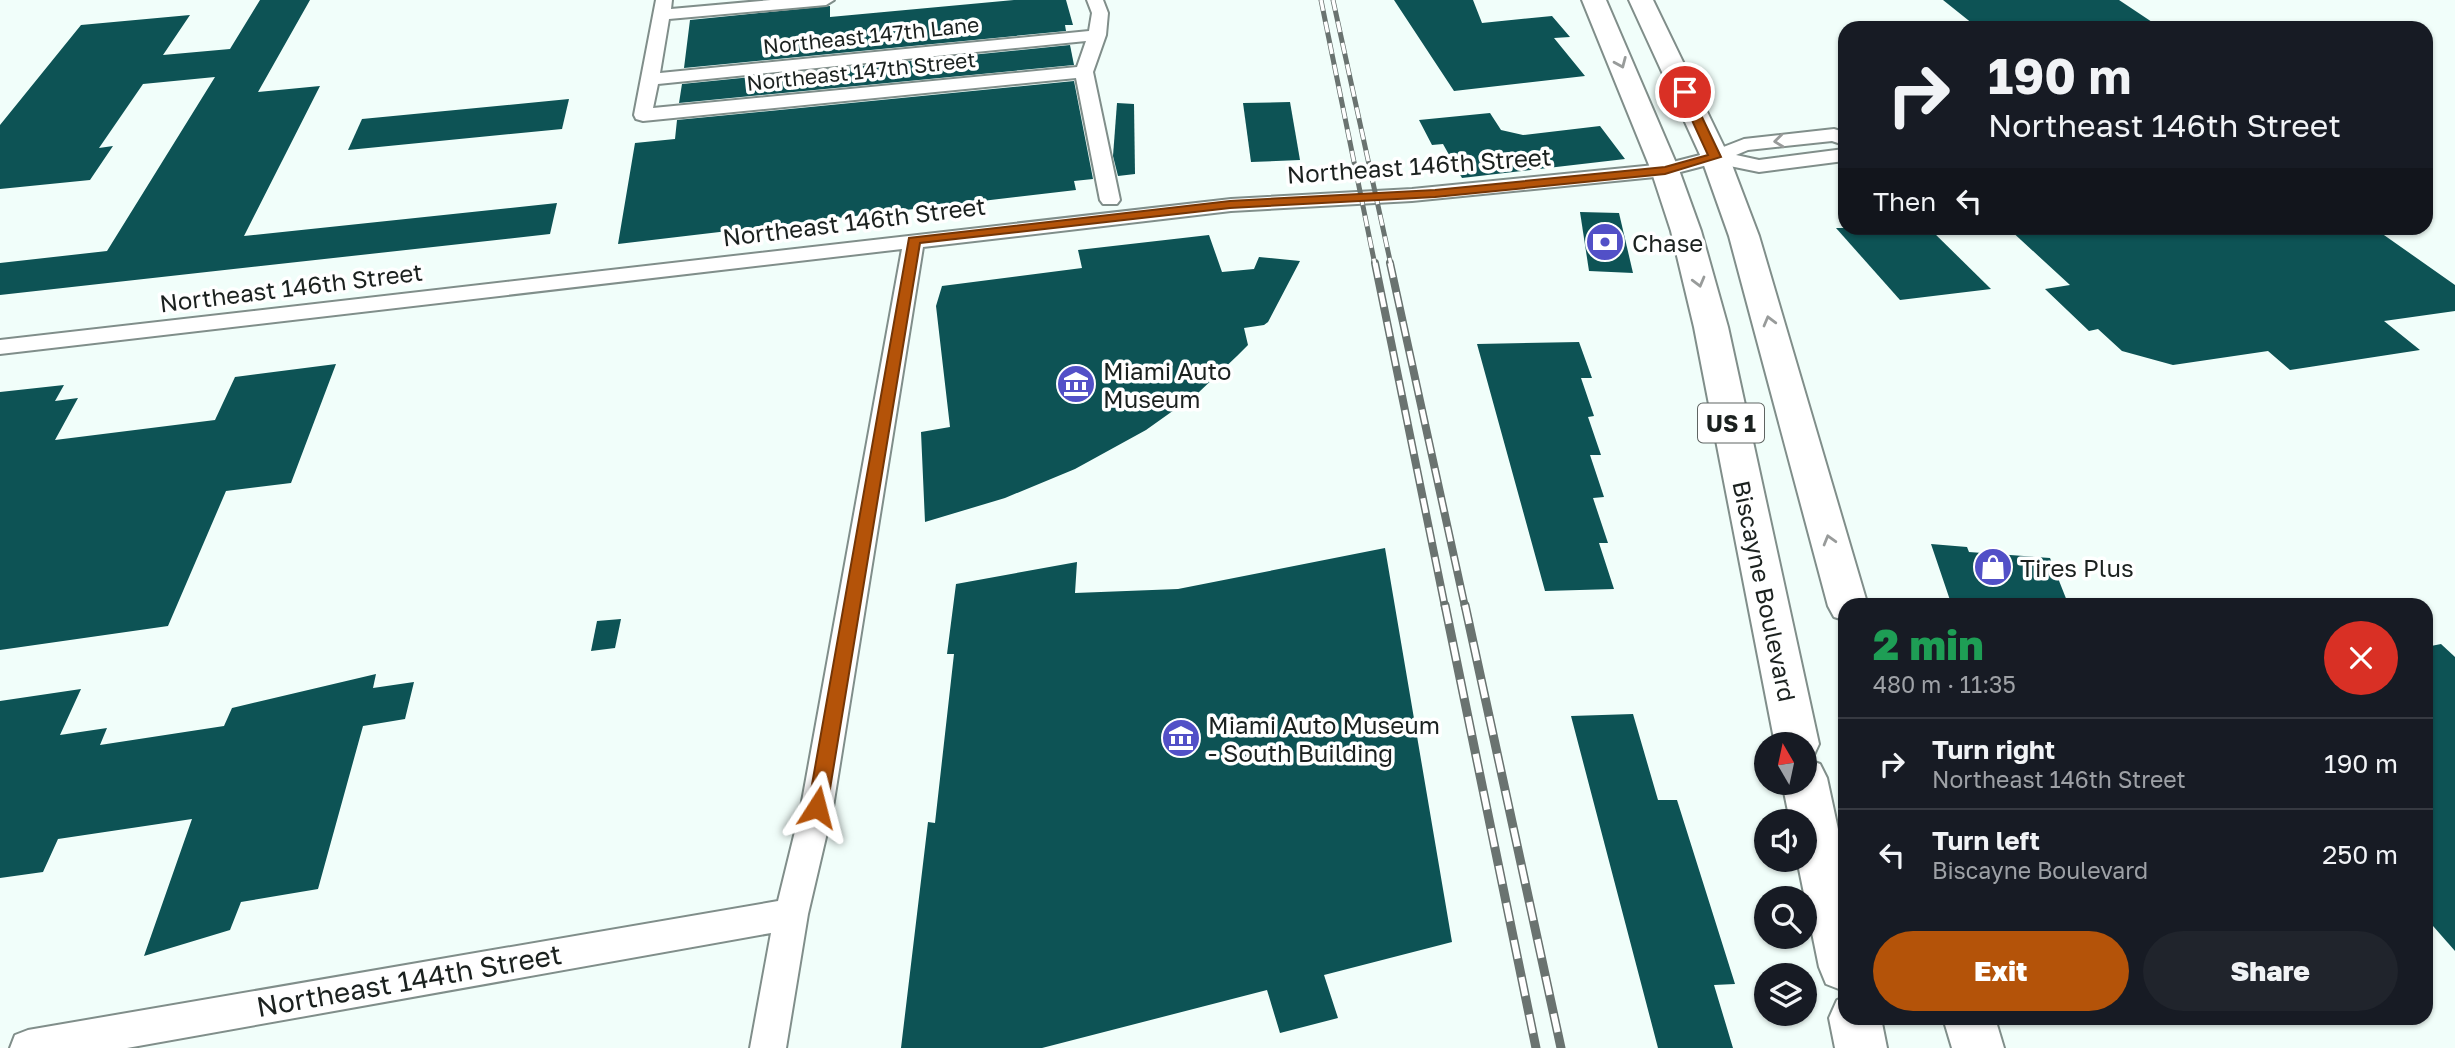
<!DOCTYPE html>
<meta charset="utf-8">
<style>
body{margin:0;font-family:"Golos Text",sans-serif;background:#20242c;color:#f1f3f6;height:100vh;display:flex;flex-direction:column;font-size:26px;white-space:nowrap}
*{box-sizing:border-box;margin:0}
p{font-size:23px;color:#9ea1a6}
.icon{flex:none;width:38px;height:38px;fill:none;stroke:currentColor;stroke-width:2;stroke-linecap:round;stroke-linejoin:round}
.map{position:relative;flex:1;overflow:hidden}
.details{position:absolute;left:1838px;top:598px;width:595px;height:427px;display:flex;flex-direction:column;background:#171b24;border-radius:21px;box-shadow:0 2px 5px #0004}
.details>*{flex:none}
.top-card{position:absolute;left:1838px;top:21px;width:595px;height:214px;border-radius:21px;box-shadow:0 2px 5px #0004;background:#171b24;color:#f1f3f6;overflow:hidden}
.needle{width:46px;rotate:351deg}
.tools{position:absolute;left:1754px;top:732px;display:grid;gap:14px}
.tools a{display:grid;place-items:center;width:63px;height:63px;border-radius:50%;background:#171b24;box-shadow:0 2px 5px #0004;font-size:35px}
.pin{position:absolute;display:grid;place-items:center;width:60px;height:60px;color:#fff;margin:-30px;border:4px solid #fff;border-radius:50%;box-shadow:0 2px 7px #0007}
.me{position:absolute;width:77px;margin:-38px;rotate:9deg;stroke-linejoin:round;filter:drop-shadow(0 0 5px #0008)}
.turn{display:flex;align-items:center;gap:24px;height:147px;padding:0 35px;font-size:32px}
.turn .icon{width:91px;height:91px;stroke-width:2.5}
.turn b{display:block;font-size:49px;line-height:60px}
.then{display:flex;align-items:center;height:66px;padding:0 35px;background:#0003;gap:14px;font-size:26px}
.round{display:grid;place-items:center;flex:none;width:74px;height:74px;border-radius:37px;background:#20242c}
.summary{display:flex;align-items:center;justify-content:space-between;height:119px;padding:0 35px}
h1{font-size:42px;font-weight:800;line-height:52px;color:#1e9e55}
.primary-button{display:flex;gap:14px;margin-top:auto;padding:14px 35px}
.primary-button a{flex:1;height:80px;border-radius:42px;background:#b45309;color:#fff;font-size:28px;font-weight:800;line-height:80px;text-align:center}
.primary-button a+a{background:#20242c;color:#f1f3f6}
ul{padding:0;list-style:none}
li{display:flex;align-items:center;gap:21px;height:91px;padding:0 35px;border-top:2px solid #363941}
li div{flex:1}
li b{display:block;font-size:26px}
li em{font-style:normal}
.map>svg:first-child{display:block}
.building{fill:#0d5355}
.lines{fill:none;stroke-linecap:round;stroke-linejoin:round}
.street-casing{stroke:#808e8a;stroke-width:4}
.primary-casing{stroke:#808e8a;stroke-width:4}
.street{fill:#fff;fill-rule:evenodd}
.primary{fill:#fff;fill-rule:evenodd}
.rail-far2-casing{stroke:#6a7370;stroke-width:5}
.rail-far1-casing{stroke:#6a7370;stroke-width:8}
.rail-casing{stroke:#6a7370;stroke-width:9}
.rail-far2{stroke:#fff;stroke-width:3.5;stroke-dasharray:11;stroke-linecap:butt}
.rail-far1{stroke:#fff;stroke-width:5;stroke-dasharray:15;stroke-linecap:butt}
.rail{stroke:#fff;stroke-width:6;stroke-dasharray:19;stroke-linecap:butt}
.oneway{stroke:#989b9a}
.route{fill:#b45309;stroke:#753606;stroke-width:2}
.labels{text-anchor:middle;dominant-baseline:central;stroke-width:7;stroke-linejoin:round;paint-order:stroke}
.far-street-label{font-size:21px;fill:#1b211f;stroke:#fff}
.shield{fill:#fff;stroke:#5f6462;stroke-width:2}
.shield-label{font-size:23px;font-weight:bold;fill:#1b211f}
.street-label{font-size:24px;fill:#1b211f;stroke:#fff}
.poi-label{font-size:24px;fill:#1b211f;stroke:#fff;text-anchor:start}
.near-street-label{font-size:28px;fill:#1b211f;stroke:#fff}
</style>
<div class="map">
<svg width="2455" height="1048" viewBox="0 0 2455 1048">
<rect width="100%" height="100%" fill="#f1fefa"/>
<g class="building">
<polygon points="260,0 310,0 258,92 320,86 244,236 557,203 550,234 0,295 0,263 107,251 215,77 143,84 99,148 113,146 90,180 0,189 0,125 81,25 190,15 163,55 230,49"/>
<polygon points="1014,0 1066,0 1073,25 1065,25 1066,31 684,68 690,20 830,6 830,17"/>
<polygon points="1394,0 1473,0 1482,23 1552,16 1570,37 1554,38 1585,76 1454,91"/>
<polygon points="1943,0 2119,0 2155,24 2122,28 1978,28"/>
<polygon points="1070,45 1074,65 679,103 682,84"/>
<polygon points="1074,81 1093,179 1074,181 1076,190 618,244 635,143 675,139 677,120"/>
<polygon points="569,99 562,129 348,150 362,119"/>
<polygon points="1290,102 1300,160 1251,162 1243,103"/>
<polygon points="1117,103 1134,104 1135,174 1118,176 1113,156"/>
<polygon points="1490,113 1501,130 1523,135 1600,126 1625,159 1462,178 1443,144 1432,145 1419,120"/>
<polygon points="1580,212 1619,213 1633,273 1589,271"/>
<polygon points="1836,228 1929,228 1991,289 1900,300"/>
<polygon points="2008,228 2374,228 2455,285 2455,311 2384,321 2420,350 2290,370 2268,351 2173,365 2122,351 2098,329 2089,331 2045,289 2070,285"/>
<polygon points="1209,235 1222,272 1254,269 1259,257 1300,261 1268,322 1264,325 1244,328 1248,345 1237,356 1198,393 1146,430 1075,469 1005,498 925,522 921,432 950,427 936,306 942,286 1082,268 1078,250"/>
<polygon points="1579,342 1592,378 1581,378 1594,416 1588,417 1601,455 1590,455 1604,497 1593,498 1608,543 1599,543 1614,589 1545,591 1477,344"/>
<polygon points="336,364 291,483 226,491 168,626 0,650 0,392 64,385 55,401 78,398 55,440 215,420 235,377"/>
<polygon points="1931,544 1967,547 1969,552 2050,558 2069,606 1952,606"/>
<polygon points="1385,548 1452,942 1324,975 1338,1018 1280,1033 1267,990 1042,1048 901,1048 928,822 935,823 954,654 947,654 956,584 1077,562 1075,593 1178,589"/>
<polygon points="621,619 615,648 591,651 597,621"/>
<polygon points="2441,644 2455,657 2455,951 2426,918 2426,647"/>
<polygon points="376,674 373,688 414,682 405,719 363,726 318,889 241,902 230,930 144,956 192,819 58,839 43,872 0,878 0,701 81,689 60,735 107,728 100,745 224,726 232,708"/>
<polygon points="1633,714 1658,800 1677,800 1735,984 1714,985 1733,1048 1658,1048 1571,716"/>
</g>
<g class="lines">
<defs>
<g id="street">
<path d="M656 0H672L671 9 771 0H834L826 5 669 19 660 73 1089 31 1092 13 1087 0H1103L1108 13 1106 35 1093 72 1120 200 1117 204H1103L1100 200 1076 78 643 121 636 119 634 115ZM1086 41 1077 67 653 108 658 84Z"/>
<polygon points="1834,129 1844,132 1844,145 1832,141 1748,150 1736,155 1759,160 1844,149 1844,161 1759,172 1715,163 1665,176 1412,201 1231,211 923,247 833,807 808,914 786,1048 750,1048 771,933 127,1048 10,1048 15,1035 28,1030 778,901 801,807 902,249 0,354 0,340 1231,199 1412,189 1665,164 1708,153 1744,139"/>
</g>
<g id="primary">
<polygon points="1582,0 1606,0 1679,170 1701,231 1728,327 1819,744 1813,757 1806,759 1820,764 1827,778 1844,857 1844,991 1826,984 1819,967 1797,859 1804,859 1804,821 1790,821 1782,782 1804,782 1804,744 1775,744 1694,327 1671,231 1651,170"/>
<polygon points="1629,0 1653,0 1729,157 1759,236 1868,606 1844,606 1844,620 1834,617 1828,606 1729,236 1701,157"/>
<polygon points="1844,997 1844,1018 1881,1018 1887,1048 1835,1048 1829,1018 1837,1000"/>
<polygon points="1943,1018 1995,1018 2004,1048 1952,1048"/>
</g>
</defs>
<use href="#street" class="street-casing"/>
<use href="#primary" class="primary-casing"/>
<use href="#street" class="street"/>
<use href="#primary" class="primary"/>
<defs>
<g id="rail-far2">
<polyline points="1321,0 1375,265"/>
<polyline points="1333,0 1391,265"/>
</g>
<g id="rail-far1">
<polyline points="1375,263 1445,607"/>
<polyline points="1390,263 1465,607"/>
</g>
<g id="rail">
<polyline points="1445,605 1536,1048"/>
<polyline points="1465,605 1561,1048"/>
</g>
</defs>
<use href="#rail-far2" class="rail-far2-casing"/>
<use href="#rail-far1" class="rail-far1-casing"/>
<use href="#rail" class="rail-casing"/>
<use href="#rail-far2" class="rail-far2"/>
<use href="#rail-far1" class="rail-far1"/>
<use href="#rail" class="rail"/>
</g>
<defs><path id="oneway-chevron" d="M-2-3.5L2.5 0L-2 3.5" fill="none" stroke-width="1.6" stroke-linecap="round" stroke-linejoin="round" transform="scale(1.75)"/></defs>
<g class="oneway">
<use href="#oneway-chevron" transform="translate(1621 63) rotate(67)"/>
<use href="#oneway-chevron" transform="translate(1779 141) rotate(174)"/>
<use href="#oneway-chevron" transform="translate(1699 282) rotate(75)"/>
<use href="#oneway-chevron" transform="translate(1769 321) rotate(-105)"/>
<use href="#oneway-chevron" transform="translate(1829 540) rotate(-106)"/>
</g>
<polygon class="route" points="1685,89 1690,92 1721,157 1665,174 1435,197 1230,208 920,243 827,807 824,813 817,815 810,813 808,807 909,238 1230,201 1435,190 1665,167 1708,155 1679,92"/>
<defs>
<symbol id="bank-disc" viewBox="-11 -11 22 22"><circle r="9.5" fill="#5250c7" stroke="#fff"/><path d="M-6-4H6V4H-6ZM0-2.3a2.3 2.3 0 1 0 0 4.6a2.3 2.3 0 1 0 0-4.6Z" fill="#fff"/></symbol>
<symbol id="museum-disc" viewBox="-11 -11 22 22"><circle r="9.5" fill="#5250c7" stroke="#fff"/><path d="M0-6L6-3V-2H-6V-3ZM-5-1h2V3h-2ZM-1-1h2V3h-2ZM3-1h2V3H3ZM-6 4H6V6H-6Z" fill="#fff"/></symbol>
<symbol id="shop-disc" viewBox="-11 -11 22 22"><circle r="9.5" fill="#5250c7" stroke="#fff"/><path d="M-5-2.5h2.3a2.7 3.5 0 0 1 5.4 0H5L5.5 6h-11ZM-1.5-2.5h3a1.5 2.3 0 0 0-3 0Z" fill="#fff"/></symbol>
</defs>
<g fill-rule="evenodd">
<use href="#bank-disc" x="1583" y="220" width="44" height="44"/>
<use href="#museum-disc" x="1054" y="362" width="44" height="44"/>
<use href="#shop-disc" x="1971" y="545" width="44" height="44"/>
<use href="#museum-disc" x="1159" y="716" width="44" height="44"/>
</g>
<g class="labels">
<g class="far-street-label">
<text transform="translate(871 35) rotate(-6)">Northeast 147th Lane</text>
<text transform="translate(861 71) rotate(-6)">Northeast 147th Street</text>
</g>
<rect class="shield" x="1698" y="403.5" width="66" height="39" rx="5"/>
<g class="shield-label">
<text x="1731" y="423">US 1</text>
</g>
<g class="street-label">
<text transform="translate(1419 165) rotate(-4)">Northeast 146th Street</text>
<text transform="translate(854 221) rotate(-7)">Northeast 146th Street</text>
<text transform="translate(291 287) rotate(-7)">Northeast 146th Street</text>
<text transform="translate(1765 591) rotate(78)">Biscayne Boulevard</text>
</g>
<g class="poi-label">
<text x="1632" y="242">Chase</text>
<text x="1103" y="370">Miami Auto<tspan x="1103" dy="28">Museum</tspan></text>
<text x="2020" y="567">Tires Plus</text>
<text x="1208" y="724">Miami Auto Museum<tspan x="1208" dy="28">- South Building</tspan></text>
</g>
<g class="near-street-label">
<text transform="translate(409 980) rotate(-10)">Northeast 144th Street</text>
</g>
</g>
</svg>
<div class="tools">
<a><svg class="needle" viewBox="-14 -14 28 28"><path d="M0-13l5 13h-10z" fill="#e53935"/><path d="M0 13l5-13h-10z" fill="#9ea1a6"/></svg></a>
<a><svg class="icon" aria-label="sound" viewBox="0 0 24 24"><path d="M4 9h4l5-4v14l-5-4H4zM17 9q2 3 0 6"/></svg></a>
<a><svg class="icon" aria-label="search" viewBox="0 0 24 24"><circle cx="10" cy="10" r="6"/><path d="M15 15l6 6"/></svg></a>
<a><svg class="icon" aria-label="layers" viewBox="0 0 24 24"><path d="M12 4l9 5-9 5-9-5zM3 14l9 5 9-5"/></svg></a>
</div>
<div class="pin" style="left:1685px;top:92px;background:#d93025"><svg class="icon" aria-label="arrive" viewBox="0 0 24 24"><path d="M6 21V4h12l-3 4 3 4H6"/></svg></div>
<svg class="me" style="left:817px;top:807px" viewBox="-20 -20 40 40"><path d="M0-17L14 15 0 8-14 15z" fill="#b45309" stroke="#fff" stroke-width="4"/></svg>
<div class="top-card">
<div class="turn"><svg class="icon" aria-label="right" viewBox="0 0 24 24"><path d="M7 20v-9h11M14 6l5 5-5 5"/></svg><div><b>190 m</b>Northeast 146th Street</div></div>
<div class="then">Then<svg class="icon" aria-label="left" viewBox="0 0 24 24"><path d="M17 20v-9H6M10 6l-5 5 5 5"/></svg></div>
</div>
<section class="details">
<div class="summary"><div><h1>2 min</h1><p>480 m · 11:35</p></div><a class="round" style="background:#d93025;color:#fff"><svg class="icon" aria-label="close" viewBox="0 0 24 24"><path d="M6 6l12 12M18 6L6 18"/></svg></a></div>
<ul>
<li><svg class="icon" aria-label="right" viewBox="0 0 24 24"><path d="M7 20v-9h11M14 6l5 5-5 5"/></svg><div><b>Turn right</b><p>Northeast 146th Street</p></div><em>190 m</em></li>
<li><svg class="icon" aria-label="left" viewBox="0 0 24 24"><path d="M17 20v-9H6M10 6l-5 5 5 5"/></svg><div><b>Turn left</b><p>Biscayne Boulevard</p></div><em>250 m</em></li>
</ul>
<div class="primary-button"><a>Exit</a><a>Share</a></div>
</section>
</div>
